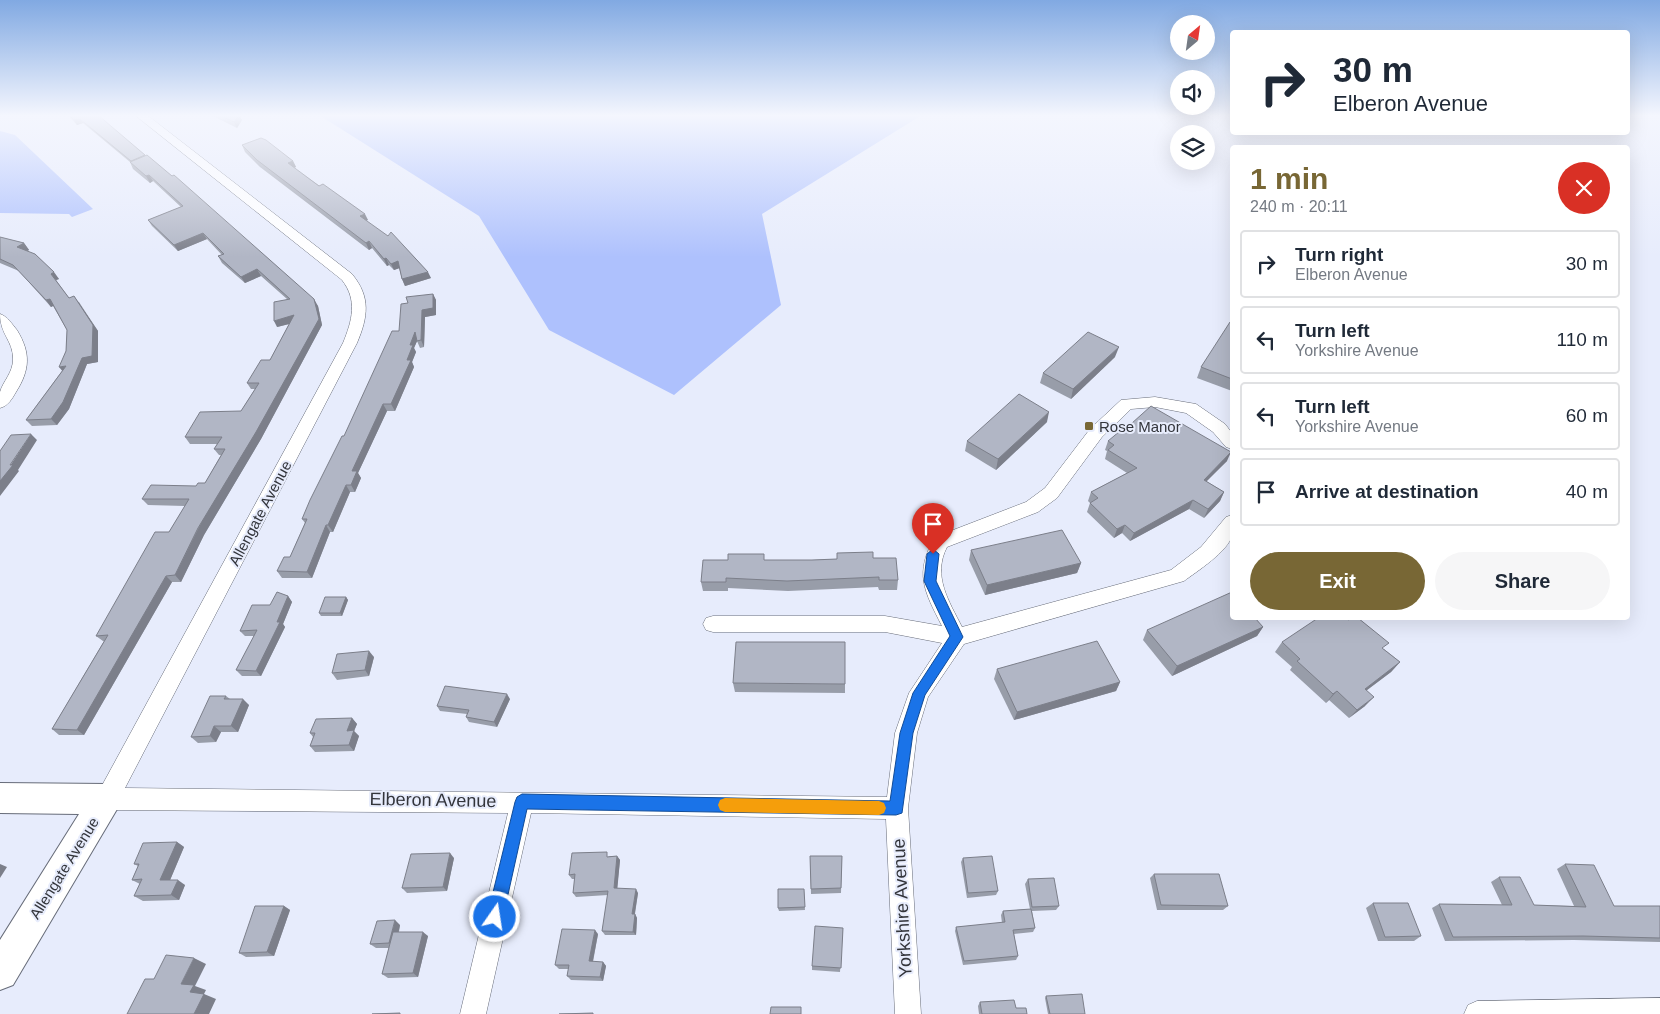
<!DOCTYPE html>
<meta charset="utf-8">
<style>
body{margin:0;font-family:Helvetica,sans-serif;background:#f6f6f7;color:#1f2937;height:100vh;display:flex;flex-direction:column;font-size:19px;white-space:nowrap}
*{box-sizing:border-box;margin:0}
p{font-size:16px;color:#747a83}
.icon{flex:none;width:28px;height:28px;fill:none;stroke:currentColor;stroke-width:2;stroke-linecap:round;stroke-linejoin:round}
.map{position:relative;flex:1;overflow:hidden}
.details{position:absolute;left:1230px;top:145px;width:400px;height:475px;display:flex;flex-direction:column;background:#fff;border-radius:5px;box-shadow:0 5px 20px #0002}
.details>*{flex:none}
.guide{position:absolute;left:1230px;top:30px;width:400px;height:105px;border-radius:5px;box-shadow:0 5px 20px #0002;background:#fff;color:#1f2937;overflow:hidden}
.needle{width:32px;rotate:29deg}
.buttons{position:absolute;left:1170px;top:15px;display:grid;gap:10px}
.buttons a{display:grid;place-items:center;width:45px;height:45px;border-radius:50%;background:#fff;box-shadow:0 5px 20px #0002;font-size:25px}
.pin{position:absolute;display:grid;place-items:center;width:42px;height:42px;color:#fff;margin:-51px -21px;border-radius:50% 50% 50% 0;rotate:-45deg;box-shadow:0 0 5px #0007}
.pin .icon{rotate:45deg}
.me{position:absolute;width:55px;margin:-28px;rotate:13deg;stroke-linejoin:round;filter:drop-shadow(0 0 4px #0008)}
.turn{display:flex;align-items:center;gap:18px;height:105px;padding:0 20px;font-size:22px}
.turn .icon{width:65px;height:65px;stroke-width:2.5}
.turn b{display:block;font-size:35px;line-height:42px}
.round{display:grid;place-items:center;flex:none;width:52px;height:52px;border-radius:26px;background:#f6f6f7}
.overview{display:flex;align-items:center;justify-content:space-between;height:85px;padding:0 20px}
h1{font-size:30px;font-weight:700;line-height:38px;color:#786735}
.cta{display:flex;gap:10px;margin-top:auto;padding:10px 20px}
.cta a{flex:1;height:58px;border-radius:30px;background:#786735;color:#fff;font-size:20px;font-weight:700;line-height:58px;text-align:center}
.cta a+a{background:#f6f6f7;color:#1f2937}
ul{padding:0;list-style:none}
li{display:flex;align-items:center;gap:15px;height:68px;margin:0 10px 8px;padding:0 10px;border:2px solid #e0e1e3;border-radius:5px}
li div{flex:1}
li b{display:block;font-size:19px}
li em{font-style:normal}
.map>svg:first-child{display:block}
.green{fill:#aec1fd}
.lines{fill:none;stroke-linecap:round;stroke-linejoin:round}
.street-casing{stroke:#676c79;stroke-width:1}
.secondary-casing{stroke:#676c79;stroke-width:2}
.street{fill:#fff;fill-rule:evenodd}
.secondary{fill:#fff;fill-rule:evenodd}
.wall{fill:#989da9}
.shaded-wall{fill:#7c7f8a}
.building{fill:#b1b6c5;stroke:#7c7f8a}
.route{fill:#1a73e8;stroke:#114b97}
.slow{fill:#f59e0b}
.poi-dot{fill:#786735;stroke:#e7ecfc;stroke-width:2}
.labels{text-anchor:middle;dominant-baseline:central;stroke-width:4;stroke-linejoin:round;paint-order:stroke}
.poi-label{font-size:15px;fill:#33353b;stroke:#e7ecfc;text-anchor:start}
.street-label{font-size:15px;fill:#33353b;stroke:#e7ecfc}
.near-street-label{font-size:18px;fill:#33353b;stroke:#e7ecfc}
</style>
<div class="map">
<svg width="1660" height="1014" viewBox="0 0 1660 1014">
<rect width="100%" height="100%" fill="#e7ecfc"/>
<g class="green">
<polygon points="319,115 922,115 762,214 781,305 674,395 549,330 479,216"/>
<polygon points="0,131 15,135 93,209 72,217 69,214 0,213"/>
</g>
<g class="lines">
<defs>
<g id="street">
<path d="M135 115H147L352 274C371 297 368 317 357 343L125 788 887 797 895 733 909 693 942 643 885 632H713L706 630 703 624 706 618 713 616H885L942 626C924 591 914 573 935 537L1026 502 1045 488 1090 429 1121 400 1155 397 1196 404 1225 424 1232 433V449L1226 447 1213 432 1186 413 1155 407 1131 409 1102 437 1057 498 1038 512 947 547C932 576 949 601 962 627L1171 570 1201 547 1226 517 1232 515C1232 521 1234 529 1232 535 1229 551 1196 572 1184 581L964 644 928 697 917 733 908 808 921 1014H895L886 819 531 813 486 1014H460L508 813 107 810 99 807 96 799 99 791 343 343C352 321 358 300 342 280Z"/>
<path d="M0 314C7 316 12 324 17 330 31 353 30 370 16 392 12 399 8 406 0 408 0 404 0 397 0 392 3 381 13 373 13 359 13 340 0 335 0 314Z"/>
<polygon points="1660,998 1660,1014 1464,1014 1468,1005 1477,1001"/>
</g>
<polygon id="secondary" points="0,783 107,784 118,788 123,799 13,985 0,990 0,940 79,814 0,813"/>
</defs>
<use href="#street" class="street-casing"/>
<use href="#secondary" class="secondary-casing"/>
<use href="#street" class="street"/>
<use href="#secondary" class="secondary"/>
</g>
<g class="wall">
<polygon points="68,115 98,115 318,306 322,325 261,439 204,535 181,582 172,582 84,735 59,735 52,729 104,641 103,641 96,636 169,532 185,506 148,505 142,499 196,486 205,483 221,455 219,455 214,449 217,444 190,444 185,437 241,411 255,389 251,389 247,383 270,360 289,324 277,327 287,299 261,276 245,283 222,263 218,256 222,255 207,239 178,251 152,226 148,220 181,207 153,181 150,183 133,169 130,162 83,123 77,125"/>
<polygon points="211,115 239,115 242,120 237,128"/>
<polygon points="242,145 293,161 296,167 294,168 368,220 366,220 431,278 405,286 402,279 399,268 394,270 389,265 387,266 372,248 369,250 260,167 245,152"/>
<polygon points="0,237 24,243 29,250 27,251 59,279 56,280 69,298 79,302 98,331 98,362 87,364 69,409 57,425 32,426 26,420 62,371 66,351 67,330 53,306 51,307 19,271 0,263"/>
<polygon points="433,294 436,300 436,315 425,317 424,347 420,348 417,341 414,348 416,352 412,362 414,367 395,411 387,411 358,473 361,478 355,492 350,492 333,532 330,532 312,578 282,578 277,571 290,557 305,523 302,519 399,331 408,303"/>
<polygon points="1232,323 1232,391 1197,378 1201,367"/>
<polygon points="1115,357 1071,399 1040,383 1043,373"/>
<polygon points="1047,422 996,470 965,451 967,441"/>
<polygon points="1122,432 1227,461 1206,481 1224,492 1220,501 1204,518 1189,509 1130,541 1122,533 1114,538 1087,512 1090,503 1088,501 1091,492 1127,473 1105,459 1107,451 1105,450 1108,441"/>
<polygon points="971,550 1081,563 1077,573 985,595 969,560"/>
<polygon points="764,554 764,560 812,560 873,558 898,580 897,590 879,590 878,587 788,591 728,588 728,591 703,591 701,582 728,560"/>
<polygon points="288,596 292,602 283,624 285,627 261,676 242,676 236,670 254,636 245,636 240,631 270,605"/>
<polygon points="346,597 348,600 342,616 321,616 319,613"/>
<polygon points="1263,627 1257,636 1172,676 1143,640 1147,630"/>
<polygon points="1282,642 1384,649 1400,662 1391,672 1366,691 1365,706 1349,718 1329,700 1326,703 1290,670 1292,667 1275,652"/>
<polygon points="374,657 369,676 337,680 332,673"/>
<polygon points="997,669 1120,682 1116,691 1014,720 994,679"/>
<polygon points="733,683 845,684 845,693 735,692"/>
<polygon points="226,696 230,699 249,705 238,732 221,732 216,742 198,743 191,737"/>
<polygon points="510,699 497,727 469,722 466,717 467,714 440,711 437,706"/>
<polygon points="352,718 357,724 354,731 359,736 354,751 315,752 310,746 313,737 310,733"/>
<polygon points="177,842 184,847 170,880 185,885 179,900 143,901 134,896 140,884 132,880 138,866 134,864"/>
<polygon points="610,856 617,856 620,860 617,888 638,893 635,914 637,918 636,935 605,935 602,931 608,895 576,897 573,893 575,879 572,879 569,875"/>
<polygon points="810,856 842,856 841,893 811,894"/>
<polygon points="454,858 447,891 407,893 402,888"/>
<polygon points="963,858 998,891 996,895 967,898 961,862"/>
<polygon points="1565,864 1614,906 1660,906 1660,942 1574,940 1445,941 1432,908 1439,904 1502,905 1491,882 1499,877 1534,905 1574,906 1557,869"/>
<polygon points="1154,874 1228,906 1223,910 1157,910 1150,878"/>
<polygon points="1028,879 1059,906 1056,910 1032,911 1035,928 1033,932 1014,934 1018,956 1016,960 963,965 955,931 956,927 1002,923 1001,915 1003,911 1030,909 1025,884"/>
<polygon points="804,889 805,910 779,911 778,908"/>
<polygon points="1373,903 1421,936 1414,941 1378,941 1366,908"/>
<polygon points="284,906 290,910 274,956 246,957 239,953"/>
<polygon points="400,925 399,932 428,936 418,977 388,978 382,974 389,948 376,948 370,944"/>
<polygon points="843,928 840,972 812,970 812,966"/>
<polygon points="598,934 593,962 603,962 606,966 603,981 571,980 567,976 569,969 559,969 555,965"/>
<polygon points="1046,996 1085,1014 1048,1014 1045,998"/>
<polygon points="980,1002 1016,1008 1027,1014 979,1014 978,1006"/>
</g>
<g class="shaded-wall">
<polygon points="239,115 242,120 237,128 234,122"/>
<polygon points="80,119 83,123 77,125 74,120"/>
<polygon points="293,161 296,167 291,169 288,163"/>
<polygon points="149,175 153,181 150,183 146,176"/>
<polygon points="365,214 368,220 363,222 360,216"/>
<polygon points="203,233 207,239 178,251 174,245"/>
<polygon points="369,241 372,248 369,250 366,243"/>
<polygon points="24,243 29,250 22,254 17,247"/>
<polygon points="386,258 389,265 387,266 384,259"/>
<polygon points="398,261 400,268 394,270 391,264"/>
<polygon points="257,269 261,276 245,283 241,277"/>
<polygon points="54,272 59,279 56,280 51,274"/>
<polygon points="428,272 431,278 405,286 402,279"/>
<polygon points="433,294 436,300 436,315 425,317 424,347 421,340 422,310"/>
<polygon points="74,296 98,331 98,362 87,364 69,409 57,425 51,419 82,358"/>
<polygon points="50,299 55,305 51,307 46,300"/>
<polygon points="314,299 318,306 322,325 261,439 204,535 181,582 175,575"/>
<polygon points="294,315 297,322 277,327 274,321"/>
<polygon points="415,332 418,339 414,348 416,352 412,362 414,367 395,411 391,404 407,360 410,345"/>
<polygon points="1119,347 1115,357 1071,399 1073,389"/>
<polygon points="66,366 64,373 59,367"/>
<polygon points="383,404 387,411 358,473 361,478 355,492 351,485 352,471"/>
<polygon points="1049,412 1047,422 996,470 998,459"/>
<polygon points="31,434 37,440 18,470 19,471 0,496 0,481"/>
<polygon points="1231,452 1227,461 1199,489 1204,480"/>
<polygon points="346,485 350,492 333,532 328,525"/>
<polygon points="1224,492 1220,501 1204,518 1208,509"/>
<polygon points="1193,500 1189,509 1130,541 1134,533"/>
<polygon points="326,525 330,532 312,578 307,572"/>
<polygon points="1125,525 1122,533 1114,538 1117,529"/>
<polygon points="1081,563 1077,573 985,595 987,585"/>
<polygon points="166,576 172,582 84,735 77,730"/>
<polygon points="288,596 292,602 283,624 285,627 261,676 256,671"/>
<polygon points="346,597 348,600 342,616 340,613"/>
<polygon points="1263,627 1257,636 1172,676 1177,666"/>
<polygon points="369,651 374,657 369,676 365,670"/>
<polygon points="1400,662 1391,672 1356,698 1365,689"/>
<polygon points="1120,682 1116,691 1014,720 1017,712"/>
<polygon points="1337,691 1329,700 1326,703 1333,694"/>
<polygon points="507,694 510,699 497,727 494,722"/>
<polygon points="1374,697 1365,706 1349,718 1357,710"/>
<polygon points="243,699 249,705 238,732 231,726"/>
<polygon points="352,718 357,724 354,731 359,736 354,751 349,745 347,731"/>
<polygon points="214,726 221,732 216,742 210,736"/>
<polygon points="177,842 184,847 168,885 160,880"/>
<polygon points="450,853 454,858 447,891 443,887"/>
<polygon points="617,856 620,860 617,892 614,888"/>
<polygon points="0,864 7,867 0,878"/>
<polygon points="178,880 185,885 179,900 171,895"/>
<polygon points="636,889 638,893 634,918 632,914"/>
<polygon points="284,906 290,910 274,956 267,952"/>
<polygon points="635,914 637,918 636,935 633,932"/>
<polygon points="395,920 400,925 395,948 389,943"/>
<polygon points="595,930 598,934 592,965 589,961"/>
<polygon points="423,932 428,936 418,977 413,973"/>
<polygon points="194,958 206,964 195,986 206,990 204,994 216,999 209,1014 194,1014 190,992 181,984"/>
<polygon points="603,962 606,966 603,981 600,977"/>
</g>
<g class="building">
<polygon points="69,115 98,115 145,155 131,161 80,119 74,120"/>
<polygon points="219,115 239,115 234,122"/>
<polygon points="261,138 266,140 293,161 288,163 319,186 323,184 365,214 360,216 388,236 391,232 428,272 402,279 398,261 391,264 386,258 384,259 369,241 366,243 257,160 242,145"/>
<polygon points="147,155 172,176 174,175 314,299 319,319 256,432 198,528 175,575 166,576 77,730 52,729 108,635 96,636 155,532 169,532 189,499 142,499 151,485 196,486 198,483 205,483 225,449 214,449 222,437 185,437 200,412 241,411 259,383 247,383 261,360 270,360 294,315 274,321 274,302 290,299 257,269 241,277 218,256 224,254 203,233 174,245 148,220 183,206 149,175 146,176 130,162"/>
<polygon points="0,237 24,243 17,247 35,254 54,272 51,274 69,298 74,296 93,325 92,356 82,358 63,402 51,419 26,420 66,366 59,367 66,351 67,330 50,299 46,300 13,265 0,259"/>
<polygon points="433,294 433,308 422,310 421,340 417,341 415,332 410,345 413,345 407,360 411,360 391,404 383,404 352,471 357,471 351,485 346,485 328,525 326,525 307,572 277,571 284,557 290,557 307,519 302,519 310,500 342,436 344,436 392,331 399,331 401,304 408,303 406,297"/>
<polygon points="1230,322 1232,323 1232,379 1201,367"/>
<polygon points="1088,332 1119,347 1073,389 1043,373"/>
<polygon points="1019,394 1049,412 998,459 967,441"/>
<polygon points="1151,406 1231,452 1204,480 1224,492 1208,509 1193,500 1134,533 1125,525 1117,529 1090,503 1098,498 1091,492 1137,468 1108,450 1114,445 1108,441 1120,431 1122,432"/>
<polygon points="31,434 10,465 13,465 0,481 0,451 11,435"/>
<polygon points="1062,530 1081,563 987,585 971,550"/>
<polygon points="873,552 873,558 896,558 898,580 879,580 879,577 787,581 726,578 726,582 701,582 703,560 728,560 728,554 764,554 764,560 812,560 837,559 837,553"/>
<polygon points="277,592 288,596 277,622 280,622 256,671 236,670 257,630 240,631 252,605 270,605"/>
<polygon points="1232,592 1232,618 1255,618 1263,627 1177,666 1147,630"/>
<polygon points="325,597 346,597 340,613 319,613"/>
<polygon points="1318,618 1346,618 1348,620 1352,618 1358,618 1389,643 1382,648 1400,662 1365,689 1374,697 1357,710 1337,691 1333,694 1297,661 1300,659 1282,642"/>
<polygon points="1097,641 1120,682 1017,712 997,669"/>
<polygon points="736,642 845,642 845,684 733,683"/>
<polygon points="369,651 365,670 332,673 337,654"/>
<polygon points="445,686 507,694 494,722 466,717 469,710 437,706"/>
<polygon points="210,696 226,696 224,699 243,699 231,726 214,726 210,736 191,737"/>
<polygon points="352,718 347,731 354,730 349,745 310,746 315,733 310,733 316,719"/>
<polygon points="177,842 160,880 178,880 171,895 134,896 142,879 132,880 139,864 134,864 143,843"/>
<polygon points="607,852 607,857 617,856 614,888 636,889 632,914 635,914 633,932 602,931 608,891 573,893 575,874 569,875 572,853"/>
<polygon points="450,853 443,887 402,888 411,854"/>
<polygon points="810,856 842,856 841,888 811,889"/>
<polygon points="992,856 998,891 968,893 963,858"/>
<polygon points="1565,864 1594,865 1614,906 1660,906 1660,938 1583,936 1453,937 1439,904 1512,905 1499,877 1520,877 1534,905 1586,907"/>
<polygon points="1154,874 1219,874 1228,906 1161,905"/>
<polygon points="1054,878 1059,906 1032,907 1028,879"/>
<polygon points="778,889 804,889 805,907 778,908"/>
<polygon points="1373,903 1408,903 1421,936 1385,937"/>
<polygon points="255,906 284,906 267,952 239,953"/>
<polygon points="1031,909 1035,928 1013,930 1018,956 964,961 956,927 1005,922 1003,911"/>
<polygon points="395,920 389,943 370,944 377,921"/>
<polygon points="815,926 843,928 841,968 812,966"/>
<polygon points="562,929 595,930 589,961 603,962 600,977 567,976 569,965 555,965"/>
<polygon points="393,932 423,932 413,973 382,974"/>
<polygon points="166,955 194,958 181,984 194,985 190,992 204,994 194,1014 127,1014 145,979 154,979"/>
<polygon points="1082,994 1085,1014 1050,1014 1046,996"/>
<polygon points="1014,1000 1016,1008 1026,1008 1027,1014 982,1014 980,1002"/>
<polygon points="771,1007 801,1007 801,1014 770,1014"/>
<polygon points="400,1013 400,1014 372,1014"/>
<polygon points="593,1013 593,1014 559,1014"/>
</g>
<linearGradient id="sky" x2="0" y2="1"><stop stop-color="#81a9e2"/><stop offset="0.45" stop-color="#f4f6fe"/><stop offset="1" stop-color="#f4f6fe" stop-opacity="0"/></linearGradient>
<rect width="1660" height="257" fill="url(#sky)"/>
<polygon class="route" points="933,549 939,554 936,581 963,637 925,695 913,733 902,813 896,815 527,809 503,917 501,923 495,925 489,923 487,917 515,802 517,797 522,794 890,801 900,733 913,693 950,636 924,581 927,554"/>
<polygon class="slow" points="725,798 879,801 884,803 886,808 884,813 879,815 725,812 720,810 718,805 720,800"/>
<rect class="poi-dot" x="1084" y="421" width="10" height="10" rx="2.5"/>
<g class="labels">
<g class="poi-label">
<text x="1099" y="426">Rose Manor</text>
</g>
<g class="street-label">
<text transform="translate(260 513) rotate(-62)">Allengate Avenue</text>
<text transform="translate(64 868) rotate(-58)">Allengate Avenue</text>
</g>
<g class="near-street-label">
<text transform="translate(433 800) rotate(1)">Elberon Avenue</text>
<text transform="translate(902 908) rotate(-93)">Yorkshire Avenue</text>
</g>
</g>
</svg>
<div class="buttons">
<a><svg class="needle" viewBox="-14 -14 28 28"><path d="M0-13l5 13h-10z" fill="#e53935"/><path d="M0 13l5-13h-10z" fill="#747a83"/></svg></a>
<a><svg class="icon" aria-label="sound" viewBox="0 0 24 24"><path d="M4 9h4l5-4v14l-5-4H4zM17 9q2 3 0 6"/></svg></a>
<a><svg class="icon" aria-label="layers" viewBox="0 0 24 24"><path d="M12 4l9 5-9 5-9-5zM3 14l9 5 9-5"/></svg></a>
</div>
<div class="pin" style="left:933px;top:554px;background:#d93025"><svg class="icon" aria-label="arrive" viewBox="0 0 24 24"><path d="M6 21V4h12l-3 4 3 4H6"/></svg></div>
<svg class="me" style="left:495px;top:917px" viewBox="-20 -20 40 40"><circle r="17" fill="#1a73e8" stroke="#fff" stroke-width="3"/><path d="M0-11L8 9 0 5-8 9z" fill="#fff"/></svg>
<div class="guide">
<div class="turn"><svg class="icon" aria-label="right" viewBox="0 0 24 24"><path d="M7 20v-9h11M14 6l5 5-5 5"/></svg><div><b>30 m</b>Elberon Avenue</div></div>
</div>
<section class="details">
<div class="overview"><div><h1>1 min</h1><p>240 m · 20:11</p></div><a class="round" style="background:#d93025;color:#fff"><svg class="icon" aria-label="close" viewBox="0 0 24 24"><path d="M6 6l12 12M18 6L6 18"/></svg></a></div>
<ul>
<li><svg class="icon" aria-label="right" viewBox="0 0 24 24"><path d="M7 20v-9h11M14 6l5 5-5 5"/></svg><div><b>Turn right</b><p>Elberon Avenue</p></div><em>30 m</em></li>
<li><svg class="icon" aria-label="left" viewBox="0 0 24 24"><path d="M17 20v-9H6M10 6l-5 5 5 5"/></svg><div><b>Turn left</b><p>Yorkshire Avenue</p></div><em>110 m</em></li>
<li><svg class="icon" aria-label="left" viewBox="0 0 24 24"><path d="M17 20v-9H6M10 6l-5 5 5 5"/></svg><div><b>Turn left</b><p>Yorkshire Avenue</p></div><em>60 m</em></li>
<li><svg class="icon" aria-label="arrive" viewBox="0 0 24 24"><path d="M6 21V4h12l-3 4 3 4H6"/></svg><div><b>Arrive at destination</b></div><em>40 m</em></li>
</ul>
<div class="cta"><a>Exit</a><a>Share</a></div>
</section>
</div>
